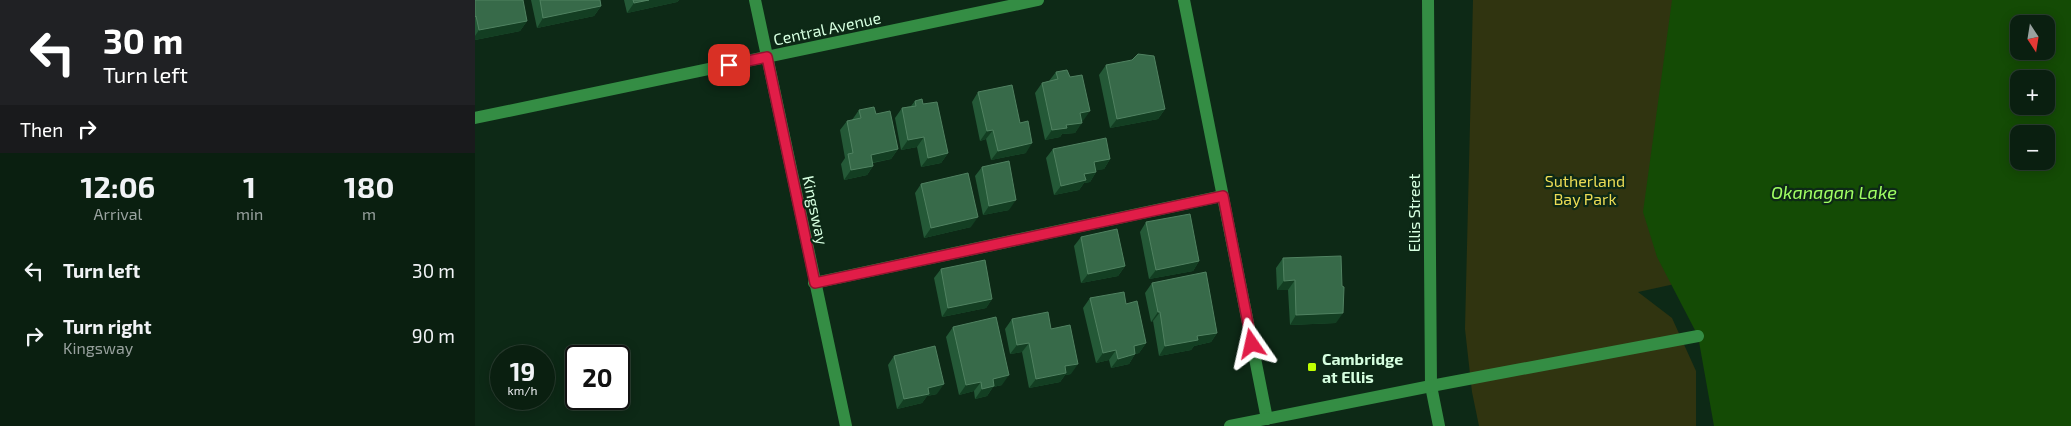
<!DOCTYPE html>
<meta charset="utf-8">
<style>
body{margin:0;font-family:"Exo 2",sans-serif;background:#132719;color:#f1f3f6;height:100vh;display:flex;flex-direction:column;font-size:19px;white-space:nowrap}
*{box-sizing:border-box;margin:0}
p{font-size:16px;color:#99a29f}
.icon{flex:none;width:28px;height:28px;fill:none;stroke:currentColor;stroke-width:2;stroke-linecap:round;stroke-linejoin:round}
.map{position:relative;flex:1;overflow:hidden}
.side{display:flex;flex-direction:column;background:#0a1f10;width:475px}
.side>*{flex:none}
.guide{background:#202124;color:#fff;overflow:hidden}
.needle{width:32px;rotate:168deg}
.tools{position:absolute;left:1535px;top:15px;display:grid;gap:10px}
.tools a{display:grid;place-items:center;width:45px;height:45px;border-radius:10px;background:#0a1f10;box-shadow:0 2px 12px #0003,0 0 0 1px #2a3d30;font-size:25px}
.speed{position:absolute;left:15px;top:345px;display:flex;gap:10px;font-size:25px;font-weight:700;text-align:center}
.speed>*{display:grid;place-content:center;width:65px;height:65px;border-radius:50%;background:#0a1f10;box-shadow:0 2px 12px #0003,0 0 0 1px #2a3d30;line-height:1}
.speed small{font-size:12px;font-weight:400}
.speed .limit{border:2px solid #111;border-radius:8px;background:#fff;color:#111}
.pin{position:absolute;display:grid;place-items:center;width:42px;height:42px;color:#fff;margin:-21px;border-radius:10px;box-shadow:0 2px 8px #0006}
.me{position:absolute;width:55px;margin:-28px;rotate:349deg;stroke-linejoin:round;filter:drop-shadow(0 0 4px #0008)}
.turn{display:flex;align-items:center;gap:18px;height:105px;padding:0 20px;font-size:22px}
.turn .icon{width:65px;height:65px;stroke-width:2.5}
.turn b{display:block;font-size:35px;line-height:42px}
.then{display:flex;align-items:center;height:48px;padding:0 20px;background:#0003;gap:10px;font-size:19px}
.eta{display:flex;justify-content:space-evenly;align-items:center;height:85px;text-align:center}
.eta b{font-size:30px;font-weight:700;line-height:35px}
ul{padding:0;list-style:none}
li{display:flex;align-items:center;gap:15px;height:65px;padding:0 20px}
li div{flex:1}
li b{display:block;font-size:19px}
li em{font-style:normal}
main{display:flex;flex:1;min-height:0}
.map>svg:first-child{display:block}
.green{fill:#303410}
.water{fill:#144b05;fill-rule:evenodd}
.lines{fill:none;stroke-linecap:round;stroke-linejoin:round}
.minor{stroke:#348d44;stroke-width:12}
.wall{fill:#245937}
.shaded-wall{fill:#133e22}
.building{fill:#376a49;stroke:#508261}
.route-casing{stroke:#92132f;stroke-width:12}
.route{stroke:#e11d48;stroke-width:9}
.poi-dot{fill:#c0ff02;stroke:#0d2916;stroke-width:2}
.labels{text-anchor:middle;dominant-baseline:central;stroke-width:4.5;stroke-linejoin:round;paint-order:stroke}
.street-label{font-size:16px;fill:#d6ffe0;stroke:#0d2916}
.park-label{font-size:16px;fill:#ecdc55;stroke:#0d2916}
.poi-label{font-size:16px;font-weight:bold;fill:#d6ffe0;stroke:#0d2916;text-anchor:start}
.water-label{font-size:18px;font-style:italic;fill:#a0ff64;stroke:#0d2916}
</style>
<main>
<section class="side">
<div class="guide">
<div class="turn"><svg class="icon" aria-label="left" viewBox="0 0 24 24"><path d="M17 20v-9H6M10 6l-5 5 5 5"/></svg><div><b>30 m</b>Turn left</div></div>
<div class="then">Then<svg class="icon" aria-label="right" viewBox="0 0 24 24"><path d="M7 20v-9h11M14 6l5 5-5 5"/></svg></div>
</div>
<div class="eta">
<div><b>12:06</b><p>Arrival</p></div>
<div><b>1</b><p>min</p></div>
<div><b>180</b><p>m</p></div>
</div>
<ul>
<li><svg class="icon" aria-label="left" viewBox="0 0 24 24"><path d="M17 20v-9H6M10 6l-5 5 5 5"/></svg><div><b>Turn left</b></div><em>30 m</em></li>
<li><svg class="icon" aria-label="right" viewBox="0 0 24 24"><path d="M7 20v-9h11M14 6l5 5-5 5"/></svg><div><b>Turn right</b><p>Kingsway</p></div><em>90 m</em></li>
</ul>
</section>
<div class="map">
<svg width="1596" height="426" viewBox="0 0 1596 426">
<rect width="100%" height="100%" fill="#0d2916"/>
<polygon class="green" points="998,0 1217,0 1241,275 1163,292 1197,318 1221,371 1221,426 1004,426 997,392 990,329"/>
<path class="water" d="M1197 0H1596V426H1239L1223 336 1182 257 1168 212ZM1544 24H1571V51H1544ZM1544 79H1571V106H1544ZM1544 134H1571V161H1544Z"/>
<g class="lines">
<g class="minor">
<polyline points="280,0 371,426"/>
<polyline points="709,0 792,419"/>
<polyline points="953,0 956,386 964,426"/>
<polyline points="0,118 563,0"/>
<polyline points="339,283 747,196"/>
<polyline points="755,426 956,386 1223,336"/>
</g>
</g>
<g class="wall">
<polygon points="0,0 52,21 45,31 0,40"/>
<polygon points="56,0 125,0 126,6 119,16 62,28"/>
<polygon points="149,0 204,0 202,2 152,13"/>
<polygon points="631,65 690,109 683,119 635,128 624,75"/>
<polygon points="581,72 595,77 608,121 607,121 600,133 587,134 585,137 570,140 560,93 567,83 574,81"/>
<polygon points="503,92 551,153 516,160 511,139 505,141 497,102"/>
<polygon points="440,101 448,104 473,153 466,163 446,167 442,147 426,150 420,118 427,108 436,106"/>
<polygon points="384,110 401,114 423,149 416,159 398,163 398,166 392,175 369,180 366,164 370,158 365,130 372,121 377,120"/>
<polygon points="578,149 635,159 629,169 621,170 621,172 615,182 609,183 604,190 579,195 571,158"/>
<polygon points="507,167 534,210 508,215 500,176"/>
<polygon points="446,184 496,227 449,238 440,193"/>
<polygon points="671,222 724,261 718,271 674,279 665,232"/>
<polygon points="606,237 650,266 643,276 606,283 599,246"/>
<polygon points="808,258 861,323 815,325 813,290 802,290 801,268"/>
<polygon points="466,269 517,299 511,308 467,317 459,278"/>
<polygon points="677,283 742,333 736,342 719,346 716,350 684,356 678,321 676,322 670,293"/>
<polygon points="615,298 651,304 671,343 664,353 660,354 654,364 636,368 634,360 621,363 608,308"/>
<polygon points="537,319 576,329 596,374 590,375 585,382 554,388 547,352 535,354 530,329"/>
<polygon points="478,327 527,385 518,387 512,396 500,399 499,391 484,395 471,337"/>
<polygon points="419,356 462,394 452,396 447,403 422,409 413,365"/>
</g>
<g class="shaded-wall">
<polygon points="174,0 204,0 202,2 152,13 159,3"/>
<polygon points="126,6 119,16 62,28 68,18"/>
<polygon points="52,21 45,31 0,40 0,36 4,30"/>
<polygon points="690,109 683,119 635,128 642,119"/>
<polygon points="615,111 608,121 598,123 605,113"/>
<polygon points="607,123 600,133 587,134 585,137 570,140 577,130 591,125"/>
<polygon points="518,130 511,139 505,141 512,131"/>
<polygon points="449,137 442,147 426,150 433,140"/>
<polygon points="557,143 551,153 516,160 523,151"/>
<polygon points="423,149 416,159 389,164 396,155"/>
<polygon points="473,153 466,163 446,167 453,158"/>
<polygon points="635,159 629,169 613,172 619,162"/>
<polygon points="398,166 392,175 369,180 376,170"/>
<polygon points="621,172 615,182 609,183 604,190 579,195 586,186 609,174"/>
<polygon points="541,200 534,210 508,215 514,206"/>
<polygon points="503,217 496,227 449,238 456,228"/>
<polygon points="724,261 718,271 674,279 681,270"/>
<polygon points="650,266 643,276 606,283 613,274"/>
<polygon points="820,280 813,290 802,290 809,281"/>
<polygon points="517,299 511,308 467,317 473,308"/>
<polygon points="683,312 685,312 678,321 676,322"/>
<polygon points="868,313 861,323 815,325 821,315"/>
<polygon points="742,333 736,342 719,346 716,350 684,356 690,346 722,336"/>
<polygon points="554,343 547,352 535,354 542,345"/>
<polygon points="671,343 664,353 652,356 659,346"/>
<polygon points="641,350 634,360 621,363 628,353"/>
<polygon points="660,354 654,364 636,368 643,359"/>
<polygon points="603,364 596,374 590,375 585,382 554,388 561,379 590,366"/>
<polygon points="534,375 527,385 518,387 512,396 500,399 507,389 518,379"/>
<polygon points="506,382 499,391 484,395 491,385"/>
<polygon points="469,384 462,394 452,396 447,403 422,409 429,399 453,388"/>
</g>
<g class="building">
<polygon points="0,0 48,0 52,21 4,30 1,16 0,17"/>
<polygon points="65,0 125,0 126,6 68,18"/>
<polygon points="158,0 174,0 159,3"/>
<polygon points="663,54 679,56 690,109 642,119 631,65 657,60"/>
<polygon points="592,70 595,77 607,75 615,111 605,113 607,123 591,125 592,128 577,130 567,83 583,79 581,72"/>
<polygon points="537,85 545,123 553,121 557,143 523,151 518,130 512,131 503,92"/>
<polygon points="447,99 448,104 462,102 473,153 453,158 449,137 433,140 427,108 441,106 440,101"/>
<polygon points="399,107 401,114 415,111 423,149 396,155 398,166 376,170 373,154 378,153 372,121 386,118 384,110"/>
<polygon points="631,138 635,159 619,162 621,172 609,174 611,180 586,186 578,149"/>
<polygon points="534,161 541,200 514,206 507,167"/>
<polygon points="493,173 503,217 456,228 446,184"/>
<polygon points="715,214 724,261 681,270 671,222"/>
<polygon points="642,229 650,266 613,274 606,237"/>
<polygon points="866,256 867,286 869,287 868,313 821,315 820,280 809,281 808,258"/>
<polygon points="510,260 517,299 473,308 466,269"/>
<polygon points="731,272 742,333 722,336 723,340 690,346 685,312 683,312 677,283"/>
<polygon points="649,292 651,304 662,301 671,343 659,346 660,354 643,359 641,350 628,353 615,298"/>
<polygon points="573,312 576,329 595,325 603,364 590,366 591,373 561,379 554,343 542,345 537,319"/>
<polygon points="521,317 534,375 518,379 519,386 507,389 506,382 491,385 478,327"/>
<polygon points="460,346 469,384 453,388 454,394 429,399 419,356"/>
</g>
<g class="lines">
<defs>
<polyline id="route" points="254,65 292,57 340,283 748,196 777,344"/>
</defs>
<use href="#route" class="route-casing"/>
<use href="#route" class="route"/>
</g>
<rect class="poi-dot" x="832" y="362" width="10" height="10" rx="2.5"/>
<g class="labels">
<g class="street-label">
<text transform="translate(352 28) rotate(-12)">Central Avenue</text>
<text transform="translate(341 210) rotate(78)">Kingsway</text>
<text transform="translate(938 213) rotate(-90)">Ellis Street</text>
</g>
<g class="park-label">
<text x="1110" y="180">Sutherland<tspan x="1110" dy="18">Bay Park</tspan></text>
</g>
<g class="poi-label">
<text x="847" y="358">Cambridge<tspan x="847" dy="18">at Ellis</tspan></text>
</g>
<g class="water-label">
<text x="1359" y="192">Okanagan Lake</text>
</g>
</g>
</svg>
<div class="tools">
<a><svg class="needle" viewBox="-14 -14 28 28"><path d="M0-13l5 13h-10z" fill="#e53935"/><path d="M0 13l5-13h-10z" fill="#99a29f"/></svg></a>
<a>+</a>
<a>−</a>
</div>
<div class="speed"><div>19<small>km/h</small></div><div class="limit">20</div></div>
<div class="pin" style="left:254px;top:65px;background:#d93025"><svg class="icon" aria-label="arrive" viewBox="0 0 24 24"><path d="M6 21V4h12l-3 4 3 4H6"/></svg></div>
<svg class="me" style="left:777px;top:344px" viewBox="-20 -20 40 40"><path d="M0-17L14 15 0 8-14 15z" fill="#e11d48" stroke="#fff" stroke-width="4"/></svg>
</div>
</main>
